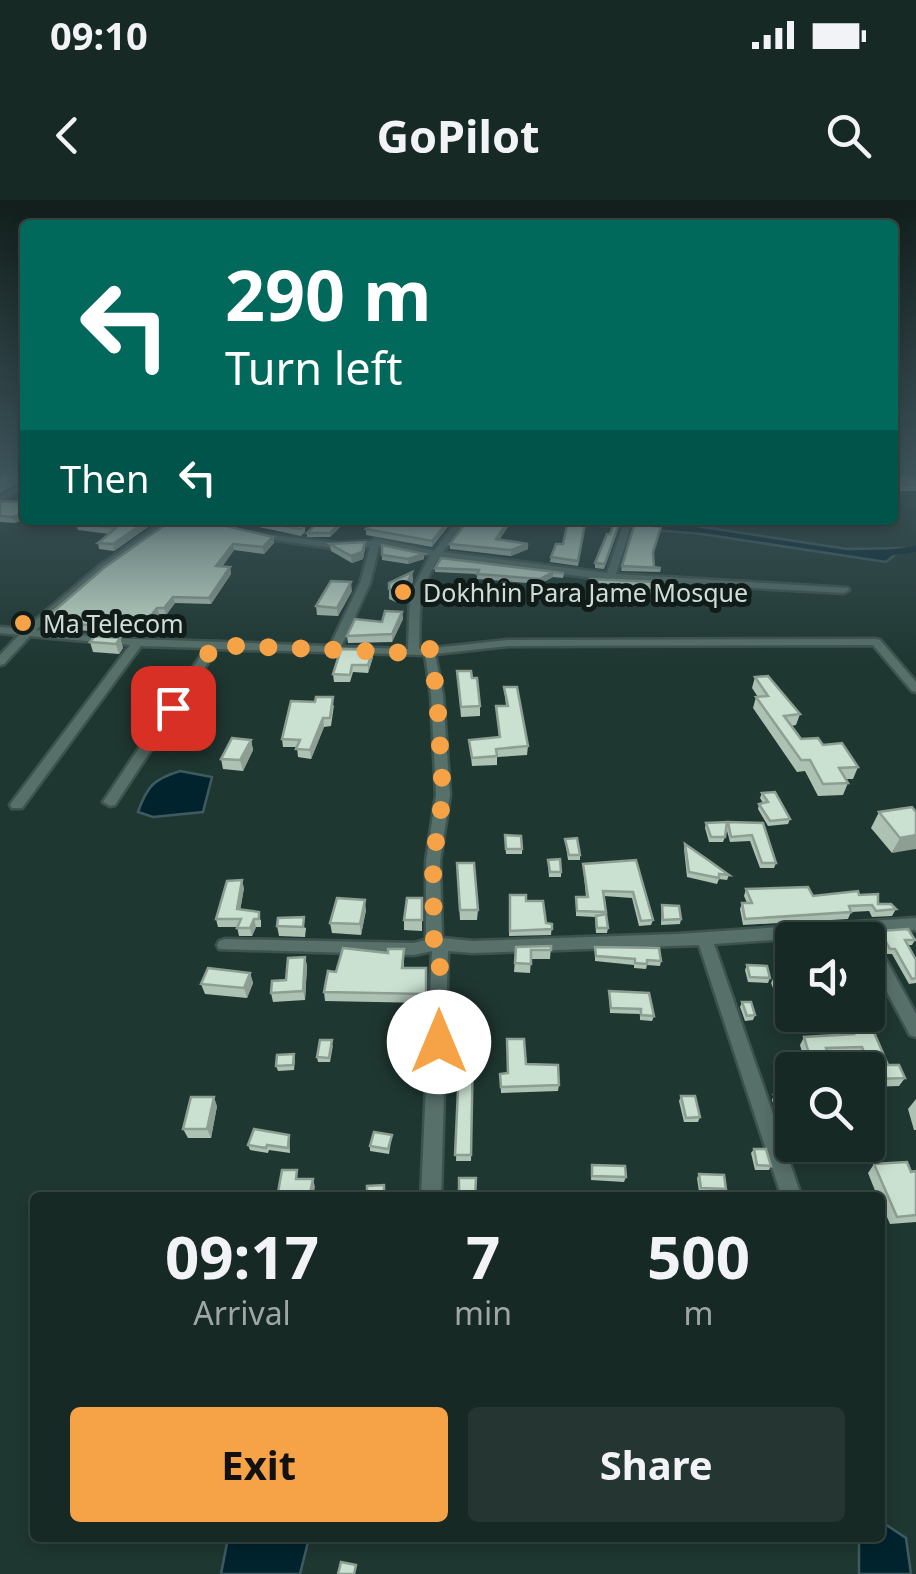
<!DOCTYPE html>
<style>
body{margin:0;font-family:"Noto Sans",sans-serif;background:#243532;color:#f1f3f6;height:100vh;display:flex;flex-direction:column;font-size:38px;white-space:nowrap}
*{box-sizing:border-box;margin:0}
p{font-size:32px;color:#9ea6a7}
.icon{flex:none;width:55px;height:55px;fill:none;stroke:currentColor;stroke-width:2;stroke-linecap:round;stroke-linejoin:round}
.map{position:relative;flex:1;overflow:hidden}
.sheet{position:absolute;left:30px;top:992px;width:855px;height:350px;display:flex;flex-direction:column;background:#172925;border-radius:10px;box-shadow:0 5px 15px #0003,0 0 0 2px #364542}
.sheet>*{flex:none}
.banner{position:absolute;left:20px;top:20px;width:878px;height:305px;border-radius:10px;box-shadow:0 5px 15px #0003,0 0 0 2px #364542;background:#00695c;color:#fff;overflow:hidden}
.tools{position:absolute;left:775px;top:722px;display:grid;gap:20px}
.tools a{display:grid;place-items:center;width:110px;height:110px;border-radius:10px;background:#172925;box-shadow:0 5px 15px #0003,0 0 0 2px #364542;font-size:50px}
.pin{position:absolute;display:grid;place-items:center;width:85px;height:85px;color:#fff;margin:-42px;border-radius:20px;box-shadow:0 5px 15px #0006}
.me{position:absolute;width:110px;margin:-55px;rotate:0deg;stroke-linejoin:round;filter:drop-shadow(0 0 8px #0008)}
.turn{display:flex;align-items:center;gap:35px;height:210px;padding:0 40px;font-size:45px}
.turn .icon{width:130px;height:130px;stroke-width:2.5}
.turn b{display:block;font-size:70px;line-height:85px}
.then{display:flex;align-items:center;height:95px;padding:0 40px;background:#0003;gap:20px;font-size:38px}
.eta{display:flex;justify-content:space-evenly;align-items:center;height:170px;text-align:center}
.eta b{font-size:60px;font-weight:700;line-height:70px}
.button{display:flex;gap:20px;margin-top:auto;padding:20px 40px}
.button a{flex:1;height:115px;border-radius:10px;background:#f5a346;color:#111;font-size:40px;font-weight:700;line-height:115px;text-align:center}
.button a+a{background:#243532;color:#f1f3f6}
.status{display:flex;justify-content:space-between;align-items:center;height:70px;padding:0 50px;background:#172925;direction:ltr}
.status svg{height:28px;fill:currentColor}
header{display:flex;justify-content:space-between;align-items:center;height:130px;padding:0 40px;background:#172925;font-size:45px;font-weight:700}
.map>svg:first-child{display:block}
.water{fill:#01232e;stroke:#3f5b61;stroke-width:2.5}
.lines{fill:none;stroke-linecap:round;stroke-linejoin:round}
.canal{fill:#01232e;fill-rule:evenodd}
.street-casing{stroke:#3e534f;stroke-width:5}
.street{fill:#577069;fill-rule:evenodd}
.wall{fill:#aec2b4}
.shaded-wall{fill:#8d9e92}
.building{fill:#cae1d1;stroke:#8d9e92;stroke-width:2.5}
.route{stroke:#f5a346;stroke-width:18;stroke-dasharray:0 32.4}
.poi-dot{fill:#f5a346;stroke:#111c19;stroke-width:4}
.labels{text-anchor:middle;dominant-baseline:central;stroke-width:10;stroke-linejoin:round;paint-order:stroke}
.far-poi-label{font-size:25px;fill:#cfddd9;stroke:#111c19;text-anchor:start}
</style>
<div class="status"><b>09:10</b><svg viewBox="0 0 49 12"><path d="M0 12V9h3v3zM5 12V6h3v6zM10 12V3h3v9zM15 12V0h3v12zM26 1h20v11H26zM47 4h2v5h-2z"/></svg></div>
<header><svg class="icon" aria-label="back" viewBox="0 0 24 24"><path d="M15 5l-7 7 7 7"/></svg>GoPilot<svg class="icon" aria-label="search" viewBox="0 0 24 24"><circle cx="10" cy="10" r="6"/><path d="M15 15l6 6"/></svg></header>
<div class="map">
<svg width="916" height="1374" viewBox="0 0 916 1374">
<rect width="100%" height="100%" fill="#1f3731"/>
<g class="water">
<polygon points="533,320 657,320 847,349 903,348 886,362 702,334"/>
<path d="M180 571 212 577 203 612 153 617 138 612C147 586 154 579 180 571Z"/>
<polygon points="882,1322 906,1338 911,1374 859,1374 859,1341 880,1338"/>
<polygon points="228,1338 309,1338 300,1374 221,1374"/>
</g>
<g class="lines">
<polygon class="canal" points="916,346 916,352 880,357 875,354 880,351"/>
<defs>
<g id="street">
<polygon points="25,283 25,288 0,301 0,295"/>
<path d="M165 320H175L105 370 36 430 108 438 330 446 360 383 370 347 338 349 254 337 249 334 251 332 338 343 371 341 376 338 434 351 458 320H467L443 352 607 373 625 320H633L616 374 848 388 849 390 844 393 610 380 439 358C415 396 421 407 419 449L429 446 433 448 508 440 876 439 880 440 916 482V492L912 491 873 445 508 446 435 454 443 495 450 595 440 661 442 738 473 741 677 734 916 718V730L714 744 802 998H782L699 745 473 753 448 751 441 998H421L432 751 414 755 219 749 217 745 219 741 225 739 414 743 426 740V661L436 595 431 495 425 455 217 449 115 605 110 606 103 602 206 448 141 446 22 608H12L10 605 12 602 130 445 30 436 4 464 0 465V455L19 435 0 433V427L25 429 99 366ZM379 346H390L430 356 410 394 408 449 341 447 370 383Z"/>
<polygon points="868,736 874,738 916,814 916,837 910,835 868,756 868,740 861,740"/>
</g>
</defs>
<use href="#street" class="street-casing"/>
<use href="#street" class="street"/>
</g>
<g class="wall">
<polygon points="900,271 916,271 916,291 900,291 898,275"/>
<polygon points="0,301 25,302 25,319 15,323 0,322"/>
<polygon points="61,320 158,320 114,351 99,349 98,343 109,334 78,330 74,321"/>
<polygon points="171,320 273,337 274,343 264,354 234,350 222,367 230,367 231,374 211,404 175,403 166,415 159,414 142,435 77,430 76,426 51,422 48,416"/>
<polygon points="226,320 277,320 305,326 305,332 301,336"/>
<polygon points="320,320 345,320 346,321 330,337 307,337 307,333"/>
<polygon points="374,320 453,320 432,347 366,335 366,329"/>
<polygon points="585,324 578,366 550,362 551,357"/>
<polygon points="509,325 499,340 528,344 528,349 511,356 450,349 450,344"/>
<polygon points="619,326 604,369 595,368 595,363 610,334"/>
<polygon points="365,342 365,349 363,359 352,363 331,351 330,344"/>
<polygon points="382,345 424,354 424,359 408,364 382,360"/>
<polygon points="653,354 654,367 661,368 660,372 621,371 622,366"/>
<polygon points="435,368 564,373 563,378 553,377 540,384 477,379 477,374 435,372"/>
<polygon points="412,372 413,381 406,396 396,402 389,399 389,383"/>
<polygon points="589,379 660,390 660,395 620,394 622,400 621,405 603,405 597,384 589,383"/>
<polygon points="352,391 338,416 317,415 316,406"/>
<polygon points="402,412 403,419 392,442 348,443 347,436"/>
<polygon points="120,438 123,448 119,454 93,452 90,442"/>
<polygon points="341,449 373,457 368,473 353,472 350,482 334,482 333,474"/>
<polygon points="457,471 472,478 480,506 480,516 461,517"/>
<polygon points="755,477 800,514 796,525 791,526 801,539 823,545 858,567 853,579 846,579 848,583 843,595 818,596 805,571 797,572 753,508 756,497 758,497 752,488"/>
<polygon points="504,487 528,546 527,555 497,557 497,565 472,566 469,540 499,537 496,506 506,506"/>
<polygon points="334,505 331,526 324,527 311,559 298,557 297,547 283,547 282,539"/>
<polygon points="251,540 253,550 243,571 223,569 221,559"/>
<polygon points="762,593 790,619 788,624 768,626 758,609 759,604 763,603 760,598"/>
<polygon points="879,612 916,612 892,653 871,628"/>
<polygon points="728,622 763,623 776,663 774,668 760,668 750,641 730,642 726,627"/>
<polygon points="706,623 725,637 723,642 709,642 705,628"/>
<polygon points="505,635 522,649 522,654 506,654"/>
<polygon points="565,639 580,655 580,660 568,660"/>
<polygon points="685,644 729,675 727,680 719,679 717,684 687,677 684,649"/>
<polygon points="548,660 561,672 561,677 549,677"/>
<polygon points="636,660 653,720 651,725 639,726 632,698 604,696 608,728 607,733 596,733 595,717 576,716 576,697 586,697 583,664"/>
<polygon points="457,673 478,710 477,720 460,720"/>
<polygon points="244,688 240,710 261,720 261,727 256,727 252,736 239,736 237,727 218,727 216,719"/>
<polygon points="746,689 813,696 859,695 878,704 896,709 892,716 872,717 869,711 851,712 848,719 743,725 740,709 742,703 747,703 744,696"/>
<polygon points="510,695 526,701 546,723 552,724 551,735 509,736"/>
<polygon points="422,698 422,731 404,730 404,720"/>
<polygon points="662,705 681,719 680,724 661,725"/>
<polygon points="366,710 361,735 332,733 330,723"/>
<polygon points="278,718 306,728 305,737 279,736 277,726"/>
<polygon points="863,730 862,734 868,736 868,747 868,740 792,740 792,752 784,752 779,743 783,735"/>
<polygon points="880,731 915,740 912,745 908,745 916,760 916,783 909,784 892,754 887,754 877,736"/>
<polygon points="551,746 550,759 531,759 530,773 514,772 516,747"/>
<polygon points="595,747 661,761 660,766 647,765 646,769 634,768 634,765 595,761"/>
<polygon points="404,749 404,768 427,776 426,803 325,801 324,792 336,772 388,753"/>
<polygon points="305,757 307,766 305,800 273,802 271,793 286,780"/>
<polygon points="747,765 770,778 768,783 748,782 745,770"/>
<polygon points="250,773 253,783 247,798 205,794 201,784"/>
<polygon points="775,775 792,776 792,815 807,815 804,820 786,821 771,783"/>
<polygon points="609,791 654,816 652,821 640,820 640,814 610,813"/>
<polygon points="742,802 755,815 753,820 745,821 740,807"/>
<polygon points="839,815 860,815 888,865 905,878 899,886 870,887 868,881 868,870 863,870 857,855 828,856 833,870 807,870 800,845 804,837 846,835"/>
<polygon points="507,839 526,864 559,885 558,891 501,893 500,874 508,873"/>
<polygon points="333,845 330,862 318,862 317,857"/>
<polygon points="460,847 473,847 471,961 456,961"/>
<polygon points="295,859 294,870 278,871 276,866"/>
<polygon points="774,895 787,907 784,912 776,912 772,900"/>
<polygon points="681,896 700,917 698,922 684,922 679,901"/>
<polygon points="916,899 916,930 914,930 908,909"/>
<polygon points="217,906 211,938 188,938 183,929"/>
<polygon points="289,935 290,953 269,950 268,953 250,950 248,945"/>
<polygon points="392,935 389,954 370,951 370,946"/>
<polygon points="754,949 771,966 769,970 755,970 751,953"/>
<polygon points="874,964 916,971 916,1022 890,1024 880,1001 880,998 878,998 868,973"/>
<polygon points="592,965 626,977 624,982 591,980"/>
<polygon points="699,974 726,989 724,994 699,992 697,978"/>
</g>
<g class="shaded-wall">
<polygon points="24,274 25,280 0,293 0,286"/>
<polygon points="25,312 25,319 15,323 13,317"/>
<polygon points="148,320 158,320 114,351 113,344"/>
<polygon points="342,320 345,320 346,321 330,337 330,333"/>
<polygon points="449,320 453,320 432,347 432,341"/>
<polygon points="509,320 509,325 496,345 496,339"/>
<polygon points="273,337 274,343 264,354 263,347"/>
<polygon points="365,342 365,349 363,359 352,363 351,356"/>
<polygon points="233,344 234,350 217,373 216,366"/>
<polygon points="528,344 528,349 511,356 511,350"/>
<polygon points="424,354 424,359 408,364 408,359"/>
<polygon points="230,367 231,374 211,404 209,398"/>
<polygon points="412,372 413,381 406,396 396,402 395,392"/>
<polygon points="553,372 553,377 540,384 540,379"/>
<polygon points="351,382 352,391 338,416 337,408"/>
<polygon points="173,397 175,403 166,415 164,408"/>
<polygon points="157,408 159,414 142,435 140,429"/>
<polygon points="402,412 403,419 392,442 392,434"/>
<polygon points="120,438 123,448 119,454 116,444"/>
<polygon points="373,450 373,457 368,473 368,465"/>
<polygon points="323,518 324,527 311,559 310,550"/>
<polygon points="251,540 253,550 243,571 240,560"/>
<polygon points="916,635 916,649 892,653 900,638"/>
<polygon points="242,680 244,688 239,717 237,709"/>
<polygon points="365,700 366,710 361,735 360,724"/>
<polygon points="254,719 256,727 252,736 250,728"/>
<polygon points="305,757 307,766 305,800 303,791"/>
<polygon points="250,773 253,783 247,798 244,788"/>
<polygon points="214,897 217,906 211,938 207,929"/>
<polygon points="313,979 315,987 313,998 309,998"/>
</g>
<g class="building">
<polygon points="0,271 14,271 22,273 25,271 25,277 24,274 0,286"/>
<polygon points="900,271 916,271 916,285 902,285"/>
<polygon points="0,301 25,302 25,312 13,317 0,316"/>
<polygon points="80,320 148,320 113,344 98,343 116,328 77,324 82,320"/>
<polygon points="172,320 200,320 273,337 263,347 233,344 216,366 230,367 209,398 173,397 164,408 157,408 140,429 75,424 78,420 48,416 105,367"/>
<polygon points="254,320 277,320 305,326 300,329"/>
<polygon points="320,320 342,320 330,333 307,333"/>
<polygon points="374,320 449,320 432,341 366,329"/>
<polygon points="468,320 509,320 496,339 528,344 511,350 450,344"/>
<polygon points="615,321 620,321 605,364 595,363 607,334 610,334"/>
<polygon points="575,323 585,324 578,361 551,357 556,344 563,344 567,326"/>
<polygon points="635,323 661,327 653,352 654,367 661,368 622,366"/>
<polygon points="365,342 362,352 351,356 330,344"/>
<polygon points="382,345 424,354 408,359 382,355"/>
<polygon points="441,358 564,373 553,372 540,379 477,374 479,370 435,368"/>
<polygon points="412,372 406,386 395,392 389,389 389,383"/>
<polygon points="589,379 657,382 660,390 618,389 622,400 603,401 597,380"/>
<polygon points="331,381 351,382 337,408 316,406"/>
<polygon points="385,411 402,412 392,434 347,436 355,419 382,422"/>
<polygon points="95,436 120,438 116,444 90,442"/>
<polygon points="341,449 373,450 368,465 352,465 350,475 333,474"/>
<polygon points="457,471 471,471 472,478 477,478 480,506 461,507"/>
<polygon points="768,476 800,514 784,516 801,539 818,538 823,545 842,543 858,567 839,568 848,583 823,584 810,560 801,560 756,497 768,496 755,477"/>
<polygon points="504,487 517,487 528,546 496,549 497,556 472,558 469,540 500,537 496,506 508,506"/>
<polygon points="316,497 333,497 330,518 323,518 310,550 296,549 300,540 282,539 291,501 315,502"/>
<polygon points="232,538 251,540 240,560 221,559"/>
<polygon points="775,592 790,619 770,621 759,604 768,602 762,593"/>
<polygon points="912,607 916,612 916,635 900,638 879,612"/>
<polygon points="727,622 725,637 711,637 706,623"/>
<polygon points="728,622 763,623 776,663 762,663 752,635 731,637"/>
<polygon points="505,635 521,636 522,649 506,649"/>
<polygon points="577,638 580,655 569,655 565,639"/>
<polygon points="685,644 708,660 729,675 719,674 719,678 689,672"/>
<polygon points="560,659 561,672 550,672 548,660"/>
<polygon points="636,660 653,720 641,721 633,692 603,691 606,712 577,711 576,697 588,697 583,664"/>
<polygon points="457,663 474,663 478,710 460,710"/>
<polygon points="242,680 237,709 259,712 259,719 254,719 250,728 237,728 241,719 216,719 227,681"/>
<polygon points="808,687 813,696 858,691 859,695 878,694 878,704 891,704 896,709 876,711 872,705 849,706 851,712 745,719 742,703 752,703 746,689"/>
<polygon points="510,695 526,695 526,701 543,701 546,723 552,724 552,729 510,731"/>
<polygon points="337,698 365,700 360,724 330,723"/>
<polygon points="407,698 422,698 422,720 404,720"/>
<polygon points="662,705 679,706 681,719 663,720"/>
<polygon points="606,714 608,728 597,728 596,716"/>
<polygon points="304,717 303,727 277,726 278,718"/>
<polygon points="908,729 915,740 905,740 916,760 916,778 912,779 895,749 890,749 880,731"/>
<polygon points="863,730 862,734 868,736 868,746 868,740 792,740 792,744 787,745 783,735"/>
<polygon points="551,746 551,750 531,750 531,764 515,763 516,747"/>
<polygon points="595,747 659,748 661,761 647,760 647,764 635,763 635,759 596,756"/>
<polygon points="343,748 388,753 388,749 404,749 402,768 426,768 426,794 324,792 328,771 336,772"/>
<polygon points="305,757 303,791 271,793 272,781 286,780 288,758"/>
<polygon points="747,765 767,766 770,778 750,777"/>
<polygon points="208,768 250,773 244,788 201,784"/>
<polygon points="791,773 792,813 790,813 775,775"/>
<polygon points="609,791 649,793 654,816 641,815 641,809 611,808"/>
<polygon points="742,802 751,802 755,815 747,816"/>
<polygon points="846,815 860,815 868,830 873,830 888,865 899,865 905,878 875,879 862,847 826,848 833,870 814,870 804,837 854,834"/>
<polygon points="507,839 524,839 526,864 558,865 559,885 501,887 500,874 508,873"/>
<polygon points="320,840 332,840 329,858 317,857"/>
<polygon points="460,847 473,847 471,955 455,955"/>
<polygon points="294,854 293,865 276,866 277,855"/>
<polygon points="774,895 783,895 787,907 779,907"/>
<polygon points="681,896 695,896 700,917 686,918"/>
<polygon points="191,897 214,897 207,929 183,929"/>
<polygon points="254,929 289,935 288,948 267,945 266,948 248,945"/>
<polygon points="374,932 392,935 388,949 370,946"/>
<polygon points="754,949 766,949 771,966 757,965"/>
<polygon points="907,962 911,972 916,971 916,1015 897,1017 874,964"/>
<polygon points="592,965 625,966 626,977 592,976"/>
<polygon points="282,970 297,970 296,979 313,979 309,998 277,998"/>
<polygon points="699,974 724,975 726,989 701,988"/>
<polygon points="459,978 476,978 475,998 459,998"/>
<polygon points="384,985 384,998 367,998 367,986"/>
<polygon points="341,1362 356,1365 354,1374 338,1374"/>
</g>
<linearGradient id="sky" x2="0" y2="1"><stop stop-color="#111e1b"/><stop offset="0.59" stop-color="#3c535a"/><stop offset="1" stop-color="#3c535a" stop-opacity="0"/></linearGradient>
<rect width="916" height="463" fill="url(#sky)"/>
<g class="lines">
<polyline class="route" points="173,508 214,445 413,453 430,449 437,495 443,596 433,661 434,744 440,746 440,754 439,842"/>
</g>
<g class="poi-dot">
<circle cx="403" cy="392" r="10"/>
<circle cx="23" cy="423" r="10"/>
</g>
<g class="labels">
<g class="far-poi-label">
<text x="423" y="392">Dokhhin Para Jame Mosque</text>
<text x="43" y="423">Ma Telecom</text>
</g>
</g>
</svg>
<div class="tools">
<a><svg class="icon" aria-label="sound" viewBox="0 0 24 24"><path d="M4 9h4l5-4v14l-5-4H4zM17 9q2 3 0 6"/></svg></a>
<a><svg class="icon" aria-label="search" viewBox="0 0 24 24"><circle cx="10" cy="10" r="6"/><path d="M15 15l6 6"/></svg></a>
</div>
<div class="pin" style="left:173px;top:508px;background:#d93025"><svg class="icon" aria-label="arrive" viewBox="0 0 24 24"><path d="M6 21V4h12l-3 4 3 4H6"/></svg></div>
<svg class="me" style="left:439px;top:842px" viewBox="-20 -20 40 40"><circle r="19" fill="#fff"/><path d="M0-13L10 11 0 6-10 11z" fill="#f5a346"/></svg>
<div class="banner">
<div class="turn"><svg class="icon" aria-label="left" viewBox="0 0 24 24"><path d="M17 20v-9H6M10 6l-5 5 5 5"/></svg><div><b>290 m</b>Turn left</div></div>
<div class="then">Then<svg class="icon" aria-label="left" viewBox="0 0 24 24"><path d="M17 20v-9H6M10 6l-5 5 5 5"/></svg></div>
</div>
<section class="sheet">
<div class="eta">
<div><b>09:17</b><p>Arrival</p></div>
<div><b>7</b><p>min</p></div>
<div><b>500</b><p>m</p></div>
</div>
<div class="button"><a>Exit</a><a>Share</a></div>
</section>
</div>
